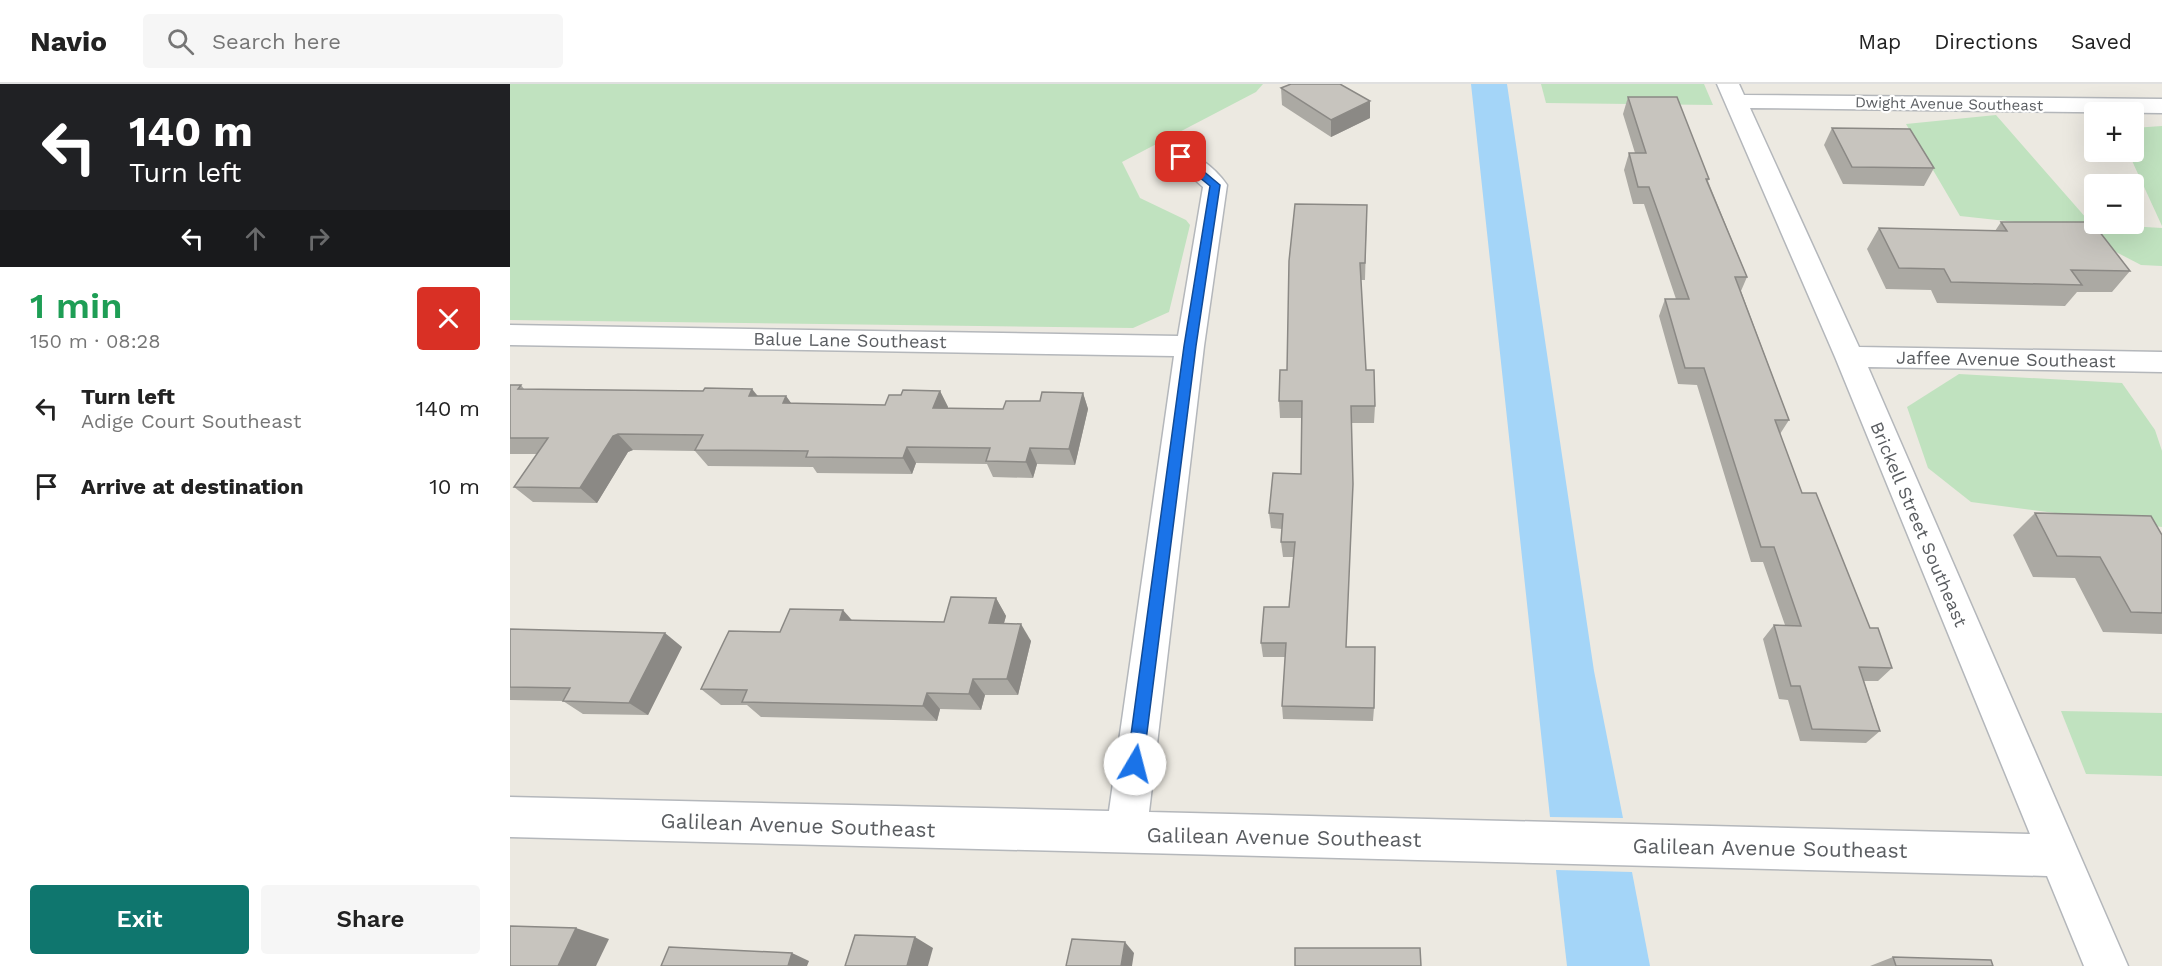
<!DOCTYPE html>
<meta charset="utf-8">
<style>
body{margin:0;font-family:"Work Sans",sans-serif;background:#f6f6f6;color:#222;height:100vh;display:flex;flex-direction:column;font-size:22px;white-space:nowrap}
*{box-sizing:border-box;margin:0}
p{font-size:20px;color:#767676}
.icon{flex:none;width:33px;height:33px;fill:none;stroke:currentColor;stroke-width:2;stroke-linecap:round;stroke-linejoin:round}
.map{position:relative;flex:1;overflow:hidden}
.drawer{display:flex;flex-direction:column;background:#fff;width:510px}
.drawer>*{flex:none}
.top-card{background:#202124;color:#fff;overflow:hidden}
.fabs{position:absolute;left:1574px;top:18px;display:grid;gap:12px}
.fabs a{display:grid;place-items:center;width:60px;height:60px;border-radius:6px;background:#fff;box-shadow:0 6px 24px #0002;font-size:30px}
.pin{position:absolute;display:grid;place-items:center;width:51px;height:51px;color:#fff;margin:-26px;border-radius:12px;box-shadow:0 3px 9px #0006}
.me{position:absolute;width:66px;margin:-33px;rotate:8deg;stroke-linejoin:round;filter:drop-shadow(0 0 4px #0008)}
.turn{display:flex;align-items:center;gap:21px;height:126px;padding:0 30px;font-size:27px}
.turn .icon{width:78px;height:78px;stroke-width:2.5}
.turn b{display:block;font-size:42px;line-height:51px}
.lanes{display:flex;align-items:center;height:57px;padding:0 30px;background:#0003;justify-content:center;gap:30px;direction:ltr}
.lanes .off{opacity:.35}
.round{display:grid;place-items:center;flex:none;width:63px;height:63px;border-radius:6px;background:#f6f6f6}
.overview{display:flex;align-items:center;justify-content:space-between;height:102px;padding:0 30px}
h1{font-size:36px;font-weight:600;line-height:45px;color:#1e9e55}
.action{display:flex;gap:12px;margin-top:auto;padding:12px 30px}
.action a{flex:1;height:69px;border-radius:6px;background:#0f766e;color:#fff;font-size:24px;font-weight:600;line-height:69px;text-align:center}
.action a+a{background:#f6f6f6;color:#222}
ul{padding:0;list-style:none}
li{display:flex;align-items:center;gap:18px;height:78px;padding:0 30px}
li div{flex:1}
li b{display:block;font-size:22px}
li em{font-style:normal}
header{display:flex;align-items:center;gap:36px;box-sizing:border-box;height:84px;padding:0 30px;background:#fff;border-bottom:2px solid #e0e0e0}
header strong{font-size:28px}
nav{display:flex;gap:33px;margin-inline-start:auto;font-size:21px}
.search{width:420px;height:54px;background:#f6f6f6;display:flex;align-items:center;gap:15px;box-sizing:border-box;padding:0 21px;border-radius:6px;color:#767676;font-size:22px}
main{display:flex;flex:1;min-height:0}
.map>svg:first-child{display:block}
.green{fill:#c0e2bf}
.water{fill:#a4d5f8}
.lines{fill:none;stroke-linecap:round;stroke-linejoin:round}
.street-casing{stroke:#b4b7bb;stroke-width:3}
.street{fill:#fff;fill-rule:evenodd}
.wall{fill:#aba9a3}
.shaded-wall{fill:#8b8985}
.building{fill:#c7c4be;stroke:#8b8985;stroke-width:1.5}
.route{fill:#1a73e8;stroke:#114b97;stroke-width:1.5}
.labels{text-anchor:middle;dominant-baseline:central;stroke-width:4.5;stroke-linejoin:round;paint-order:stroke}
.far-street-label{font-size:15px;fill:#5a5d61;stroke:#fff}
.street-label{font-size:18px;fill:#5a5d61;stroke:#fff}
.near-street-label{font-size:21px;fill:#5a5d61;stroke:#fff}
</style>
<header>
<strong>Navio</strong>
<div class="search"><svg class="icon" aria-label="search" viewBox="0 0 24 24"><circle cx="10" cy="10" r="6"/><path d="M15 15l6 6"/></svg>Search here</div>
<nav><a>Map</a><a>Directions</a><a>Saved</a></nav>
</header>
<main>
<section class="drawer">
<div class="top-card">
<div class="turn"><svg class="icon" aria-label="left" viewBox="0 0 24 24"><path d="M17 20v-9H6M10 6l-5 5 5 5"/></svg><div><b>140 m</b>Turn left</div></div>
<div class="lanes"><svg class="icon" aria-label="left" viewBox="0 0 24 24"><path d="M17 20v-9H6M10 6l-5 5 5 5"/></svg><svg class="icon off" aria-label="ahead" viewBox="0 0 24 24"><path d="M12 20V5M6 11l6-6 6 6"/></svg><svg class="icon off" aria-label="right" viewBox="0 0 24 24"><path d="M7 20v-9h11M14 6l5 5-5 5"/></svg></div>
</div>
<div class="overview"><div><h1>1 min</h1><p>150 m · 08:28</p></div><a class="round" style="background:#d93025;color:#fff"><svg class="icon" aria-label="close" viewBox="0 0 24 24"><path d="M6 6l12 12M18 6L6 18"/></svg></a></div>
<ul>
<li><svg class="icon" aria-label="left" viewBox="0 0 24 24"><path d="M17 20v-9H6M10 6l-5 5 5 5"/></svg><div><b>Turn left</b><p>Adige Court Southeast</p></div><em>140 m</em></li>
<li><svg class="icon" aria-label="arrive" viewBox="0 0 24 24"><path d="M6 21V4h12l-3 4 3 4H6"/></svg><div><b>Arrive at destination</b></div><em>10 m</em></li>
</ul>
<div class="action"><a>Exit</a><a>Share</a></div>
</section>
<div class="map">
<svg width="1652" height="882" viewBox="0 0 1652 882">
<rect width="100%" height="100%" fill="#ece9e1"/>
<g class="green">
<polygon points="0,0 753,0 746,8 612,78 630,114 676,136 680,141 659,228 623,244 0,236"/>
<polygon points="1031,0 1194,0 1203,21 1036,19"/>
<polygon points="1486,31 1577,135 1584,136 1584,140 1652,144 1652,182 1631,181 1560,144 1450,132 1396,40"/>
<polygon points="1652,42 1652,142 1618,68 1623,68 1623,44"/>
<polygon points="1449,290 1612,299 1645,346 1652,367 1652,443 1461,418 1418,384 1397,323"/>
<polygon points="1551,627 1652,629 1652,692 1576,690"/>
</g>
<g class="water">
<polygon points="961,0 997,0 1084,587 1113,734 1040,733"/>
<polygon points="1046,786 1122,788 1140,882 1057,882"/>
</g>
<g class="lines">
<defs>
<path id="street" d="M1207 0H1229L1234 11 1652 15V29L1240 24 1349 263 1652 268V288L1358 283 1618 882H1574L1537 792 0 753V713L599 727 664 272 0 261V241L668 252 693 103 659 73 663 68C681 63 707 86 717 101L694 262 639 728 1520 750 1325 273Z"/>
</defs>
<use href="#street" class="street-casing"/>
<use href="#street" class="street"/>
</g>
<g class="wall">
<polygon points="771,4 860,34 821,53 772,21"/>
<polygon points="1118,13 1199,95 1198,97 1237,193 1231,207 1279,336 1270,350 1292,409 1360,544 1382,584 1368,597 1354,597 1370,647 1356,659 1290,657 1278,616 1269,615 1253,555 1264,541 1275,541 1253,478 1241,478 1187,301 1168,300 1149,232 1155,215 1166,215 1134,120 1123,120 1114,86 1119,69 1125,69 1113,30"/>
<polygon points="1322,44 1424,84 1414,102 1333,100 1314,61"/>
<polygon points="857,121 855,196 851,196 856,286 865,322 864,339 842,339 836,563 864,624 863,637 773,635 772,622 775,573 753,573 751,559 779,523 783,473 773,473 771,458 772,445 761,444 759,429 791,390 792,334 770,334 769,317 777,286"/>
<polygon points="1491,138 1620,187 1602,208 1567,208 1555,222 1427,219 1421,206 1376,205 1357,165 1369,144 1485,147"/>
<polygon points="0,301 11,301 14,305 193,307 242,305 248,312 276,312 281,319 375,321 391,311 430,307 438,323 438,325 493,325 573,309 578,325 565,381 527,380 523,394 483,393 477,380 406,379 402,390 307,389 303,383 198,382 185,367 123,366 118,368 87,419 23,418 4,403 27,370 0,370"/>
<polygon points="1525,429 1652,451 1652,550 1593,548 1565,494 1523,493 1503,451"/>
<polygon points="486,514 496,532 494,539 521,557 508,611 475,611 471,626 430,625 427,637 251,633 237,621 211,621 191,605 270,548 342,536 434,538"/>
<polygon points="0,545 172,563 138,631 73,630 53,617 0,616"/>
<polygon points="1383,873 1483,882 1360,882"/>
</g>
<g class="shaded-wall">
<polygon points="860,17 860,34 821,53 821,36"/>
<polygon points="242,305 254,321 239,312"/>
<polygon points="430,307 438,323 432,341 423,324"/>
<polygon points="573,309 578,325 565,381 559,365"/>
<polygon points="276,312 288,329 273,319"/>
<polygon points="108,350 123,366 118,368 87,419 70,404 103,352"/>
<polygon points="397,363 406,379 402,390 393,374"/>
<polygon points="520,364 527,380 523,394 516,378"/>
<polygon points="486,514 496,532 489,556 479,539"/>
<polygon points="333,526 348,543 330,536"/>
<polygon points="511,540 521,557 508,611 497,595"/>
<polygon points="155,549 172,563 138,631 119,619"/>
<polygon points="463,595 475,611 471,626 459,610"/>
<polygon points="417,609 430,625 427,637 413,622"/>
<polygon points="66,844 99,855 86,882 48,882"/>
<polygon points="405,853 423,864 418,882 397,882"/>
<polygon points="615,858 624,869 622,882 611,882"/>
<polygon points="282,869 299,877 297,882 278,882"/>
</g>
<g class="building">
<polygon points="781,0 830,0 860,17 821,36 771,4"/>
<polygon points="1118,13 1167,13 1199,95 1196,95 1237,193 1225,193 1279,336 1265,336 1292,409 1306,409 1360,544 1368,544 1382,584 1349,583 1370,647 1302,645 1290,602 1281,602 1264,541 1291,542 1264,463 1251,463 1194,284 1175,284 1155,215 1179,215 1139,103 1128,103 1119,69 1136,69"/>
<polygon points="1322,44 1400,45 1424,84 1342,83"/>
<polygon points="785,120 857,121 855,179 850,179 856,286 864,286 865,322 841,322 843,400 836,563 865,563 864,624 772,622 776,559 751,559 754,523 779,523 785,458 771,458 773,430 759,429 763,389 791,390 792,317 769,317 770,286 777,286 779,177"/>
<polygon points="1491,138 1582,138 1620,187 1561,186 1572,201 1441,198 1434,185 1389,184 1369,144 1497,147"/>
<polygon points="0,301 11,301 8,305 193,307 195,304 242,305 239,312 276,312 273,319 375,321 379,311 391,311 393,306 430,307 423,324 493,325 496,317 530,317 532,308 573,309 559,365 520,364 516,378 476,377 480,364 397,363 393,374 296,373 298,367 185,366 193,351 108,350 103,352 70,404 4,403 38,354 0,354"/>
<polygon points="1525,429 1641,432 1652,451 1652,529 1621,528 1590,473 1547,472"/>
<polygon points="441,513 486,514 479,539 511,540 497,595 463,595 459,610 417,609 413,622 232,618 237,606 191,605 219,547 270,548 280,525 333,526 330,536 434,538"/>
<polygon points="0,545 155,549 119,619 53,617 60,604 0,603"/>
<polygon points="0,842 66,844 48,882 0,882"/>
<polygon points="345,851 405,853 397,882 335,882"/>
<polygon points="562,855 615,858 611,882 556,882"/>
<polygon points="159,863 282,869 278,882 151,882"/>
<polygon points="785,864 910,864 911,882 785,882"/>
<polygon points="1383,873 1481,876 1483,882 1386,882"/>
</g>
<polygon class="route" points="667,71 674,71 710,101 686,262 633,680 631,685 625,687 619,685 617,680 674,262 700,102 667,75"/>
<g class="labels">
<g class="far-street-label">
<text transform="translate(1439 20) rotate(1)">Dwight Avenue Southeast</text>
</g>
<g class="street-label">
<text transform="translate(340 256) rotate(1)">Balue Lane Southeast</text>
<text transform="translate(1496 275) rotate(1)">Jaffee Avenue Southeast</text>
<text transform="translate(1409 440) rotate(67)">Brickell Street Southeast</text>
</g>
<g class="near-street-label">
<text transform="translate(288 741) rotate(2)">Galilean Avenue Southeast</text>
<text transform="translate(774 753) rotate(1)">Galilean Avenue Southeast</text>
<text transform="translate(1260 764) rotate(1)">Galilean Avenue Southeast</text>
</g>
</g>
</svg>
<div class="fabs">
<a>+</a>
<a>−</a>
</div>
<div class="pin" style="left:671px;top:73px;background:#d93025"><svg class="icon" aria-label="arrive" viewBox="0 0 24 24"><path d="M6 21V4h12l-3 4 3 4H6"/></svg></div>
<svg class="me" style="left:625px;top:680px" viewBox="-20 -20 40 40"><circle r="19" fill="#fff"/><path d="M0-13L10 11 0 6-10 11z" fill="#1a73e8"/></svg>
</div>
</main>
